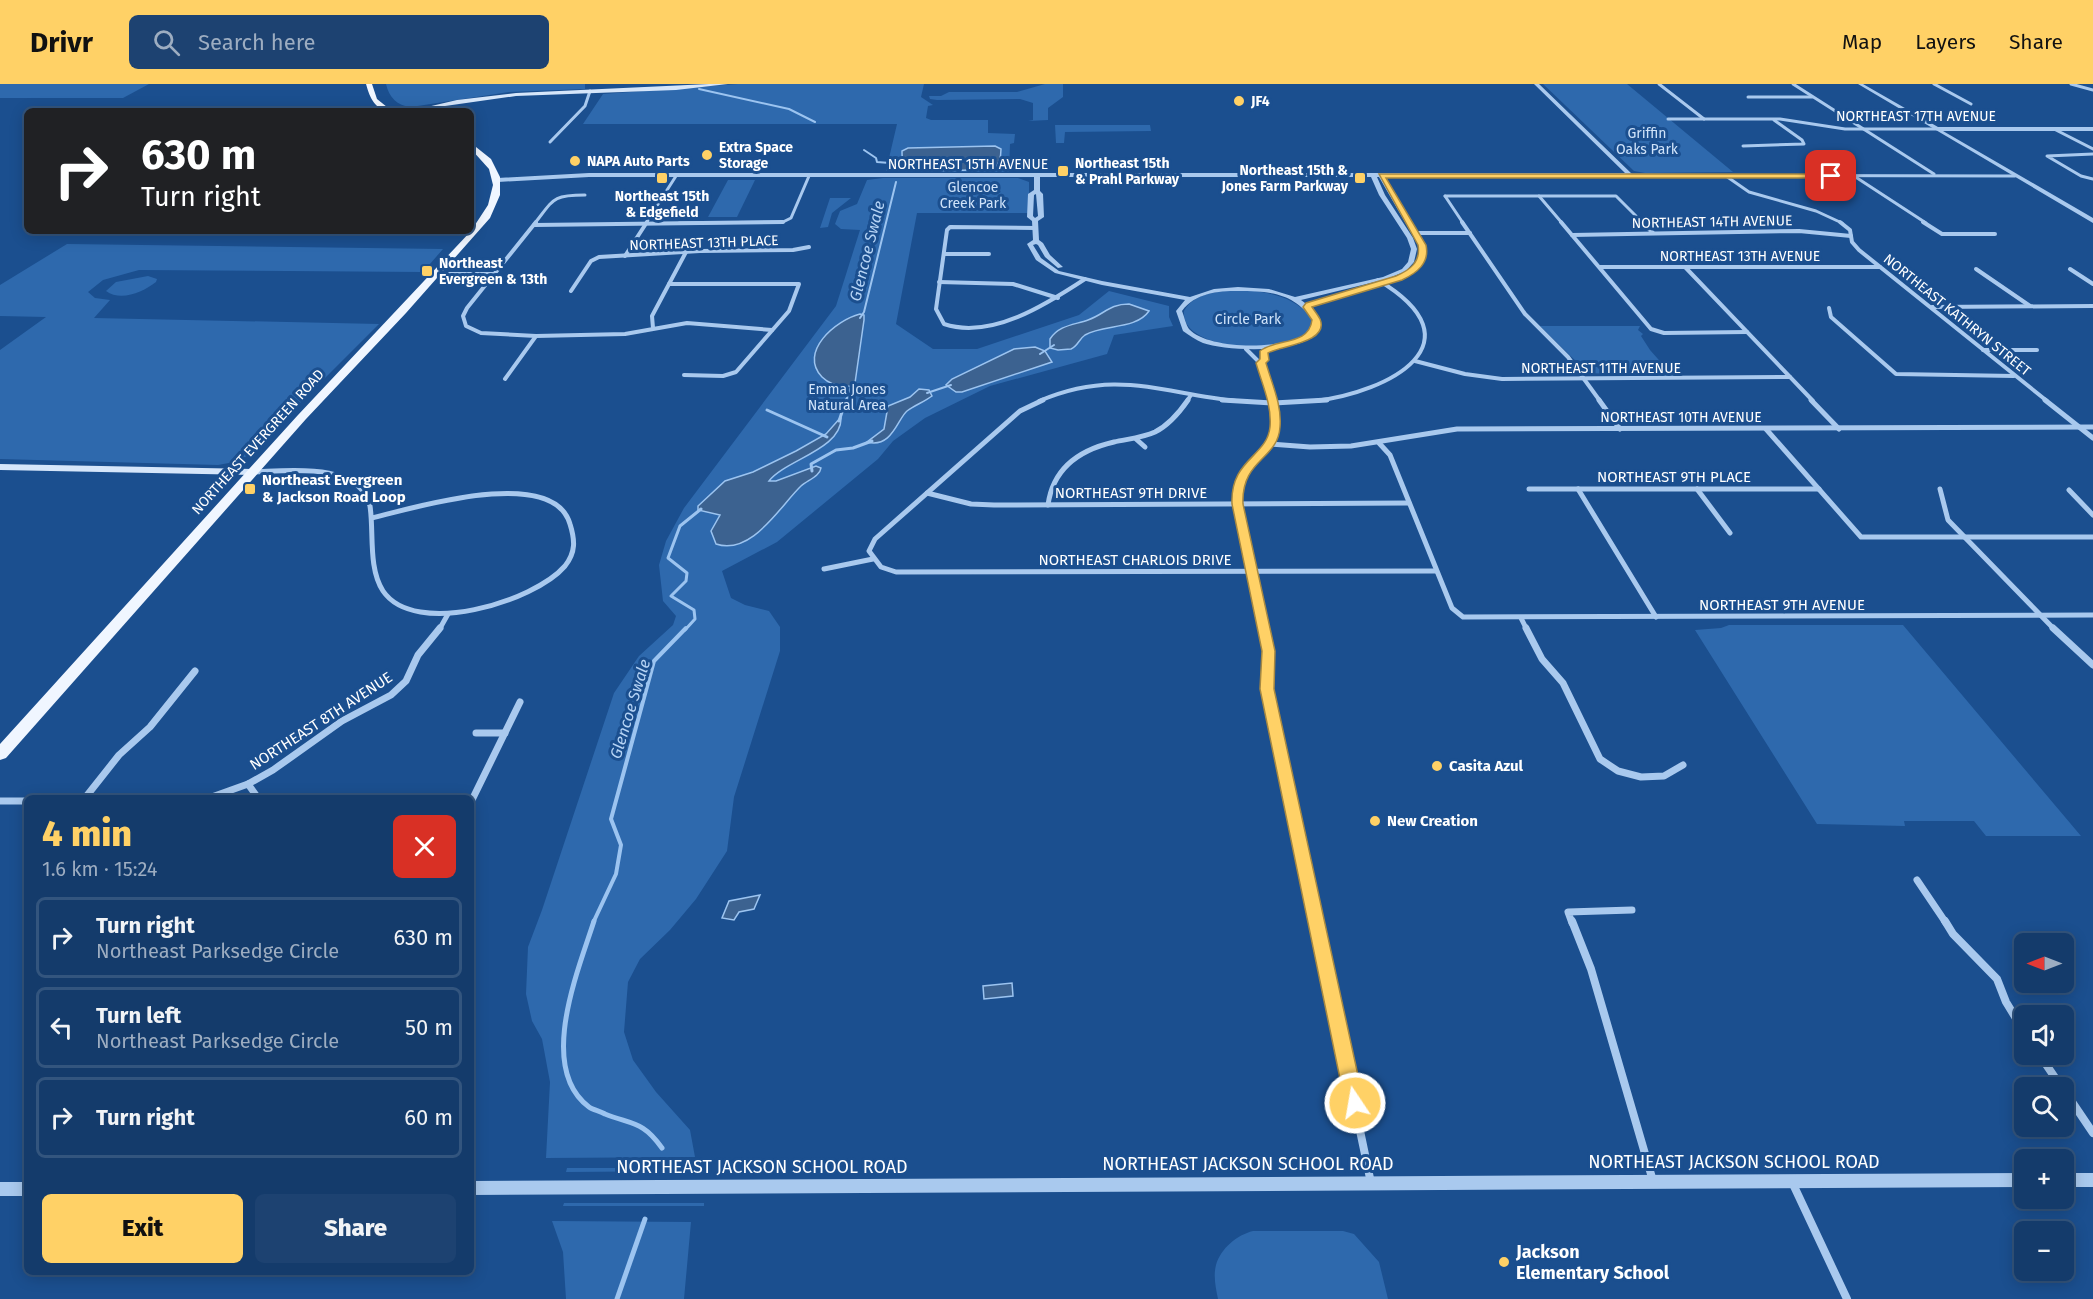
<!DOCTYPE html>
<meta charset="utf-8">
<style>
body{margin:0;font-family:"Fira Sans",sans-serif;background:#1d4271;color:#f1f3f6;height:100vh;display:flex;flex-direction:column;font-size:22px;white-space:nowrap}
*{box-sizing:border-box;margin:0}
p{font-size:20px;color:#9dadc1}
.icon{flex:none;width:33px;height:33px;fill:none;stroke:currentColor;stroke-width:2;stroke-linecap:round;stroke-linejoin:round}
.map{position:relative;flex:1;overflow:hidden}
.details{position:absolute;left:24px;top:711px;width:450px;height:480px;display:flex;flex-direction:column;background:#143b6b;border-radius:9px;box-shadow:0 3px 15px #0003,0 0 0 2px #33557e}
.details>*{flex:none}
.hud{position:absolute;left:24px;top:24px;width:450px;height:126px;border-radius:9px;box-shadow:0 3px 15px #0003,0 0 0 2px #33557e;background:#202124;color:#fff;overflow:hidden}
.needle{width:39px;rotate:270deg}
.controls{position:absolute;left:2014px;top:849px;display:grid;gap:12px}
.controls a{display:grid;place-items:center;width:60px;height:60px;border-radius:9px;background:#143b6b;box-shadow:0 3px 15px #0003,0 0 0 2px #33557e;font-size:30px}
.pin{position:absolute;display:grid;place-items:center;width:51px;height:51px;color:#fff;margin:-26px;border-radius:12px;box-shadow:0 3px 9px #0006}
.me{position:absolute;width:66px;margin:-33px;rotate:348deg;stroke-linejoin:round;filter:drop-shadow(0 0 4px #0008)}
.turn{display:flex;align-items:center;gap:21px;height:126px;padding:0 18px;font-size:27px}
.turn .icon{width:78px;height:78px;stroke-width:2.5}
.turn b{display:block;font-size:42px;line-height:51px}
.round{display:grid;place-items:center;flex:none;width:63px;height:63px;border-radius:9px;background:#1d4271}
.head{display:flex;align-items:center;justify-content:space-between;height:102px;padding:0 18px}
h1{font-size:36px;font-weight:800;line-height:45px;color:#ffd166}
.primary-button{display:flex;gap:12px;margin-top:auto;padding:12px 18px}
.primary-button a{flex:1;height:69px;border-radius:9px;background:#ffd166;color:#111;font-size:24px;font-weight:800;line-height:69px;text-align:center}
.primary-button a+a{background:#1d4271;color:#f1f3f6}
ul{padding:0;list-style:none}
li{display:flex;align-items:center;gap:18px;height:81px;margin:0 12px 9px;padding:0 6px;border:3px solid #33557e;border-radius:9px}
li div{flex:1}
li b{display:block;font-size:22px}
li em{font-style:normal}
header{display:flex;align-items:center;gap:36px;box-sizing:border-box;height:84px;padding:0 30px;background:#ffd166;color:#111}
header strong{font-size:28px}
nav{display:flex;gap:33px;margin-inline-start:auto;font-size:21px}
.search{width:420px;height:54px;background:#1d4271;display:flex;align-items:center;gap:15px;box-sizing:border-box;padding:0 21px;border-radius:9px;color:#9dadc1;font-size:22px}
.map>svg:first-child{display:block}
.green{fill:#2e69ad;fill-rule:evenodd}
.water{fill:#3c6290;stroke:#9cc4f0;stroke-width:1.5}
.lines{fill:none;stroke-linecap:round;stroke-linejoin:round}
.stream-far3{stroke:#9cc4f0;stroke-width:2}
.stream-far2{stroke:#9cc4f0;stroke-width:3}
.stream-far1{stroke:#9cc4f0;stroke-width:4}
.stream{stroke:#9cc4f0;stroke-width:5}
.minor-far4{stroke:#a9c9ee;stroke-width:3}
.minor-far3{stroke:#a9c9ee;stroke-width:4}
.minor-far2{stroke:#a9c9ee;stroke-width:5}
.minor-far1{stroke:#a9c9ee;stroke-width:7}
.minor{stroke:#a9c9ee;stroke-width:8}
.tertiary{fill:#a9c9ee;fill-rule:evenodd}
.secondary{fill:#d6e6fa;fill-rule:evenodd}
.primary{fill:#f0f6ff;fill-rule:evenodd}
.route{fill:#ffd166;stroke:#a68842;stroke-width:1.5}
.poi-dot{fill:#ffd166;stroke:#1b4f8f;stroke-width:2}
.labels{text-anchor:middle;dominant-baseline:central;stroke-width:6;stroke-linejoin:round;paint-order:stroke}
.far-poi-label{font-size:14px;font-weight:bold;fill:#fff;stroke:#1b4f8f;text-anchor:start}
.far-street-label{font-size:14px;fill:#fff;stroke:#1b4f8f}
.far-park-label{font-size:14px;fill:#cfe3fa;stroke:#1b4f8f}
.street-label{font-size:15px;fill:#fff;stroke:#1b4f8f}
.poi-label{font-size:15px;font-weight:bold;fill:#fff;stroke:#1b4f8f;text-anchor:start}
.water-label{font-size:16px;font-style:italic;fill:#b5d3f5;stroke:#1b4f8f}
.near-street-label{font-size:18px;fill:#fff;stroke:#1b4f8f}
.near-poi-label{font-size:18px;font-weight:bold;fill:#fff;stroke:#1b4f8f;text-anchor:start}
</style>
<header>
<strong>Drivr</strong>
<div class="search"><svg class="icon" aria-label="search" viewBox="0 0 24 24"><circle cx="10" cy="10" r="6"/><path d="M15 15l6 6"/></svg>Search here</div>
<nav><a>Map</a><a>Layers</a><a>Share</a></nav>
</header>
<div class="map">
<svg width="2093" height="1215" viewBox="0 0 2093 1215">
<rect width="100%" height="100%" fill="#1b4f8f"/>
<g class="green">
<polygon points="0,0 149,0 123,14 0,14"/>
<path d="M386 0H585V5L509 8 411 23C397 22 389 13 386 0Z"/>
<path d="M738 0H924L921 13 933 21 928 22 926 34 931 36H988V49L1015 50 1014 59 1010 60 1009 88 886 87 897 40H583L603 10ZM995 62 999 63 994 84C975 87 914 91 902 77L908 64Z"/>
<polygon points="1045,0 1063,0 1063,13 1048,24 1048,36 1028,37 1033,36 1033,19 1020,15 937,16 930,15 929,12 941,12 949,8 1017,8"/>
<polygon points="1543,0 1627,0 1733,88 1645,89 1634,87"/>
<polygon points="1055,41 1150,41 1151,47 1065,48 1064,59 1056,59"/>
<polygon points="883,94 1018,94 1029,98 1029,129 917,129 896,240 933,265 977,265 1079,231 1109,207 1169,222 1169,233 1173,242 1114,251 1107,270 990,302 925,334 893,357 878,375 777,458 722,487 731,514 745,521 769,527 780,543 780,567 734,713 727,767 696,815 670,846 640,875 628,898 624,948 633,976 656,1008 690,1046 695,1073 546,1074 550,998 542,955 532,937 526,910 528,863 542,826 614,609 639,572 673,541 676,532 663,517 659,481 666,457 684,424 836,222 860,146 841,145 835,140 840,127 857,120 867,96"/>
<polygon points="728,96 755,96 737,133 708,133"/>
<polygon points="830,114 851,114 832,129 828,143 820,144"/>
<polygon points="67,160 443,165 423,188 139,186 103,196 88,208 95,214 110,216 94,234 379,240 247,372 234,378 218,381 0,375 0,266 46,233 0,232 0,201"/>
<path d="M148 192 157 195 156 198C143 208 121 218 106 207L116 198Z"/>
<path d="M1246 206C1272 209 1294 213 1311 233V244C1291 272 1180 269 1184 227 1196 206 1225 207 1246 206Z"/>
<polygon points="1540,242 1640,242 1638,246 1643,250 1641,252 1650,266 1673,292 1588,289"/>
<polygon points="1729,541 1903,541 2081,752 1986,752 1974,737 1904,737 1905,742 1817,740 1695,546 1721,544"/>
<polygon points="567,1084 698,1084 697,1087 566,1088"/>
<polygon points="564,1119 704,1119 704,1122 563,1122"/>
<polygon points="552,1137 691,1138 684,1215 566,1215 563,1168"/>
<path d="M1253 1147H1343L1354 1150 1379 1178 1388 1215H1218C1216 1205 1213 1192 1216 1181 1221 1164 1237 1151 1253 1147Z"/>
</g>
<g class="water">
<path d="M995 62 1001 65C1001 72 1000 80 994 84 979 86 920 89 908 83 902 80 902 74 902 67L908 64Z"/>
<path d="M1129 220 1149 227C1136 246 1103 240 1085 251 1079 255 1078 262 1071 265L1058 266 1050 264V255C1059 241 1074 241 1088 236 1105 230 1109 220 1129 220Z"/>
<path d="M860 230 864 231V236L855 299 852 302C840 303 830 301 822 293 798 268 836 236 860 230Z"/>
<polygon points="1035,263 1045,267 1052,278 962,308 956,308 946,301 952,295 1014,265"/>
<path d="M919 305 929 306 932 312C924 318 915 321 907 327 898 334 892 365 867 358L884 345 888 322 910 313Z"/>
<path d="M841 333C843 365 785 376 769 397H776L816 382 821 384C820 392 808 396 801 402 780 422 752 472 716 460L711 447 720 431 698 426V422L725 397 753 388 796 367 826 350Z"/>
<polygon points="760,811 754,825 739,828 734,836 722,834 729,817"/>
<polygon points="1012,899 1013,912 984,915 983,902"/>
</g>
<g class="lines">
<g class="stream-far3">
<polyline points="699,5 789,25 815,38"/>
<polyline points="864,66 876,74 877,78 890,79 898,86 909,79"/>
<polyline points="860,234 864,228 896,98"/>
<polyline points="1040,270 1054,261"/>
<polyline points="927,309 951,301"/>
<polyline points="846,317 852,299"/>
</g>
<g class="stream-far2">
<polyline points="767,326 827,353"/>
<polyline points="839,337 846,316"/>
<polyline points="812,387 811,380 836,366 853,364 872,357"/>
<polyline points="685,546 695,535 694,526 671,512 686,497 687,489 668,474 680,442 701,425"/>
</g>
<polyline class="stream-far1" points="593,839 616,790 621,761 611,735 654,577 686,544"/>
<g class="stream">
<path d="M594 837C578 887 537 984 589 1023 593 1026 600 1027 605 1030 633 1041 643 1037 662 1064"/>
<polyline points="617,1215 645,1135"/>
</g>
<g class="minor-far4">
<polyline points="1659,0 1704,35"/>
<polyline points="1793,0 1934,90"/>
<polyline points="1934,0 1971,20"/>
<polyline points="2071,0 2093,6"/>
<polyline points="1748,13 1812,13"/>
<polyline points="1668,35 1780,35 1845,45 1937,45"/>
<polyline points="2054,45 2093,65"/>
<polyline points="550,58 585,22 590,7"/>
<polyline points="1743,62 1804,60 1802,56 1774,36"/>
<polyline points="2093,70 2047,72 2081,92 2093,95"/>
<polyline points="1630,91 2015,92"/>
<polyline points="1726,92 1749,108 1816,127 1842,139"/>
<polyline points="1854,92 1926,139"/>
<polyline points="1445,112 1463,139"/>
<polyline points="1445,112 1616,112 1643,139"/>
<polyline points="1539,112 1562,139"/>
<path d="M535 139C554 115 552 111 585 111"/>
<polyline points="646,139 676,92"/>
<polyline points="679,139 783,138 791,134 809,92"/>
</g>
<g class="minor-far3">
<polyline points="536,138 467,224 463,232 466,242 481,249 536,252 625,250 687,239 772,246"/>
<polyline points="1462,138 1525,230 1568,273 1600,317"/>
<polyline points="1561,138 1651,245 1664,249 1747,248"/>
<polyline points="1642,138 1653,149"/>
<polyline points="1840,138 1850,146 1852,158 1859,166 2047,317"/>
<polyline points="1923,138 1942,150 1995,150"/>
<polyline points="534,141 783,138"/>
<path d="M1036 144 950 143 947 146 936 225 944 240C991 256 1047 220 1085 195"/>
<polyline points="1415,149 1470,149"/>
<polyline points="1572,151 1799,147 1851,152"/>
<polyline points="944,170 989,170"/>
<polyline points="625,172 647,138"/>
<polyline points="1600,183 1880,183"/>
<polyline points="1685,183 1813,317"/>
<polyline points="1976,185 2030,222"/>
<polyline points="2070,185 2093,200"/>
<polyline points="437,190 494,190"/>
<polyline points="939,198 1013,200 1058,214"/>
<polyline points="669,200 799,200 789,227 736,288 723,292 684,291"/>
<polyline points="571,207 591,177 599,173 700,167 793,166 809,163"/>
<polyline points="1932,223 2093,222"/>
<polyline points="1829,224 1831,233 1896,290 2014,292"/>
<polyline points="653,244 652,232 686,168"/>
<polyline points="1246,265 1260,279 1273,317"/>
<polyline points="1983,266 2037,266"/>
<polyline points="1415,277 1465,290 1502,295 1790,293"/>
<polyline points="1261,279 1264,276 1264,269 1269,265"/>
<polyline points="505,295 536,252"/>
<path d="M1039 317C1116 284 1160 309 1236 317"/>
<polyline points="1187,317 1191,311"/>
<path d="M1315 317C1389 308 1483 259 1378 196"/>
</g>
<g class="minor-far2">
<polyline points="1043,316 1020,327 875,455 869,467 881,483 896,488 1436,487"/>
<polyline points="1222,316 1274,319 1327,316"/>
<polyline points="1599,316 1620,345"/>
<polyline points="1811,316 1839,345"/>
<polyline points="2045,316 2093,354"/>
<polyline points="1766,345 1861,453 2093,453"/>
<polyline points="1136,355 1145,363"/>
<polyline points="1379,359 1390,371 1452,524 1463,533 2093,531"/>
<polyline points="1270,360 1310,363 1351,362 1457,345 2093,343"/>
<path d="M253 388C288 387 359 377 370 422 374 448 368 484 383 507 415 554 534 518 565 482 576 468 575 456 570 440 553 381 413 424 372 434"/>
<polyline points="1529,405 1819,405"/>
<polyline points="1578,405 1656,533"/>
<polyline points="1697,405 1730,449"/>
<polyline points="1940,405 1948,436 2055,546"/>
<polyline points="2069,406 2093,431"/>
<polyline points="927,409 971,420 994,421 1409,419"/>
<path d="M1048 421C1053 384 1079 366 1114 358 1127 355 1142 354 1155 348 1169 341 1179 329 1188 316"/>
<polyline points="824,485 873,475"/>
<polyline points="1521,534 1527,546"/>
<polyline points="439,546 448,530"/>
<path d="M1264 546 1237 420C1238 410 1238 401 1243 392 1258 361 1285 357 1273 316"/>
</g>
<g class="minor-far1">
<polyline points="1264,544 1269,567 1267,605 1316,839"/>
<polyline points="1526,544 1542,575 1563,599 1600,675 1618,687 1641,693 1664,692 1683,681"/>
<polyline points="2053,544 2093,581"/>
<polyline points="476,649 505,649"/>
<polyline points="248,700 258,714"/>
<polyline points="85,714 119,671 150,643 195,587"/>
<polyline points="209,714 248,700 273,686 342,637 391,611 406,597 418,571 440,544"/>
<polyline points="0,717 27,717"/>
<polyline points="471,718 520,618"/>
<polyline points="1917,796 1946,839"/>
<polyline points="1572,839 1568,828 1632,826"/>
</g>
<g class="minor">
<polyline points="1316,837 1371,1099"/>
<polyline points="1572,837 1591,885 1653,1097"/>
<polyline points="1945,837 1953,850 1997,895 2006,918 2025,949"/>
<polyline points="2039,970 2062,1004"/>
<polyline points="2064,1006 2093,1049"/>
<polyline points="1792,1098 1847,1215"/>
</g>
<g class="tertiary">
<path d="M1534 0H1539L1632 90V92L1385 93 1426 164 1423 180 1407 193 1404 191 1417 179 1420 164 1379 93H1377L1385 111 1413 154 1417 165 1414 178 1406 187 1387 195 1301 216 1309 222 1321 238C1319 242 1316 247 1314 251 1296 270 1226 267 1203 259 1196 256 1189 251 1183 247L1176 227 1185 216 1102 201 1055 189 1036 176 1027 160 1033 156 1032 137 1027 133 1028 110 1034 106V93H589L498 98 495 96 498 94 589 89H1625ZM1040 93H1371L1379 111 1407 154 1411 165 1408 178 1402 185 1383 193 1295 213 1269 205 1238 203 1214 205 1190 213 1102 197 1059 187 1041 174 1033 161 1036 160 1038 161 1045 173 1058 184 1063 183 1050 171 1043 159 1039 156 1038 137 1044 133 1043 110 1040 107ZM1036 110 1038 132 1035 134 1033 132 1034 111ZM1238 207C1271 207 1295 209 1314 238 1312 242 1309 247 1306 250 1283 266 1208 266 1189 245 1186 241 1184 232 1182 227 1195 209 1218 207 1238 207Z"/>
<polygon points="1858,0 1863,0 1938,43 2093,43 2093,47 1943,47 2093,134 2093,139"/>
<polygon points="2025,1089 2025,1103 471,1111 471,1097"/>
<rect x="2064" y="1089" width="29" height="14"/>
<rect x="0" y="1098" width="27" height="14"/>
</g>
<g class="secondary">
<polygon points="709,0 728,0 676,6 516,12 410,27 457,16 516,9"/>
<polygon points="0,380 253,385 258,388 253,391 0,386"/>
</g>
<g class="primary">
<path d="M366 0H372L377 15 392 27C375 27 370 14 366 0Z"/>
<polygon points="471,59 491,75 500,93 500,111 490,134 406,229 306,335 6,674 0,676 0,660 298,331 471,147 488,121 493,101 489,85 471,65"/>
</g>
</g>
<path class="route" d="M1379 90H1831L1835 92 1831 94H1386L1426 161C1430 179 1417 189 1402 196L1312 223C1314 226 1318 231 1320 235 1330 259 1279 262 1268 269L1269 276 1266 279C1272 300 1282 321 1280 343 1278 376 1241 375 1243 420L1275 567 1274 605 1364 1019 1361 1026 1355 1028 1348 1026 1345 1019 1260 605 1262 567 1232 420C1230 375 1267 373 1270 343 1272 321 1262 300 1256 279L1260 275V267C1276 254 1309 262 1312 236L1303 223 1306 219 1396 192C1410 186 1421 178 1418 161Z"/>
<g class="poi-dot">
<circle cx="1239" cy="17" r="6"/>
<circle cx="707" cy="71" r="6"/>
<circle cx="575" cy="77" r="6"/>
<rect x="1057" y="81" width="12" height="12" rx="3"/>
<rect x="656" y="88" width="12" height="12" rx="3"/>
<rect x="1354" y="88" width="12" height="12" rx="3"/>
<rect x="421" y="181" width="12" height="12" rx="3"/>
<rect x="244" y="399" width="12" height="12" rx="3"/>
<circle cx="1437" cy="682" r="6"/>
<circle cx="1375" cy="737" r="6"/>
<circle cx="1504" cy="1178" r="6"/>
</g>
<g class="labels">
<g class="far-poi-label">
<text x="1251" y="17">JF4</text>
<text x="719" y="63">Extra Space<tspan x="719" dy="16">Storage</tspan></text>
<text x="587" y="77">NAPA Auto Parts</text>
<text x="1075" y="79">Northeast 15th<tspan x="1075" dy="16">&amp; Prahl Parkway</tspan></text>
<text x="1348" y="86" text-anchor="end">Northeast 15th &amp;<tspan x="1348" dy="16">Jones Farm Parkway</tspan></text>
<text x="662" y="112" text-anchor="middle">Northeast 15th<tspan x="662" dy="16">&amp; Edgefield</tspan></text>
<text x="439" y="179">Northeast<tspan x="439" dy="16">Evergreen &amp; 13th</tspan></text>
</g>
<g class="far-street-label">
<text x="1916" y="32">NORTHEAST 17TH AVENUE</text>
<text x="968" y="80">NORTHEAST 15TH AVENUE</text>
<text transform="translate(1712 138) rotate(-1)">NORTHEAST 14TH AVENUE</text>
<text transform="translate(704 159) rotate(-2)">NORTHEAST 13TH PLACE</text>
<text x="1740" y="172">NORTHEAST 13TH AVENUE</text>
<text transform="translate(1957 231) rotate(39)">NORTHEAST KATHRYN STREET</text>
<text x="1601" y="284">NORTHEAST 11TH AVENUE</text>
<text x="1681" y="333">NORTHEAST 10TH AVENUE</text>
<text transform="translate(258 358) rotate(-48)">NORTHEAST EVERGREEN ROAD</text>
</g>
<g class="far-park-label">
<text x="1647" y="49">Griffin<tspan x="1647" dy="16">Oaks Park</tspan></text>
<text x="973" y="103">Glencoe<tspan x="973" dy="16">Creek Park</tspan></text>
<text x="1248" y="235">Circle Park</text>
<text x="847" y="305">Emma Jones<tspan x="847" dy="16">Natural Area</tspan></text>
</g>
<g class="street-label">
<text x="1674" y="393">NORTHEAST 9TH PLACE</text>
<text x="1131" y="409">NORTHEAST 9TH DRIVE</text>
<text x="1135" y="476">NORTHEAST CHARLOIS DRIVE</text>
<text x="1782" y="521">NORTHEAST 9TH AVENUE</text>
<text transform="translate(321 637) rotate(-33)">NORTHEAST 8TH AVENUE</text>
</g>
<g class="poi-label">
<text x="262" y="396">Northeast Evergreen<tspan x="262" dy="17">&amp; Jackson Road Loop</tspan></text>
<text x="1449" y="682">Casita Azul</text>
<text x="1387" y="737">New Creation</text>
</g>
<g class="water-label">
<text transform="translate(867 167) rotate(-76)">Glencoe Swale</text>
<text transform="translate(630 625) rotate(-73)">Glencoe Swale</text>
</g>
<g class="near-street-label">
<text x="1734" y="1078">NORTHEAST JACKSON SCHOOL ROAD</text>
<text x="1248" y="1080">NORTHEAST JACKSON SCHOOL ROAD</text>
<text x="762" y="1083">NORTHEAST JACKSON SCHOOL ROAD</text>
</g>
<g class="near-poi-label">
<text x="1516" y="1168">Jackson<tspan x="1516" dy="21">Elementary School</tspan></text>
</g>
</g>
</svg>
<div class="controls">
<a><svg class="needle" viewBox="-14 -14 28 28"><path d="M0-13l5 13h-10z" fill="#e53935"/><path d="M0 13l5-13h-10z" fill="#9dadc1"/></svg></a>
<a><svg class="icon" aria-label="sound" viewBox="0 0 24 24"><path d="M4 9h4l5-4v14l-5-4H4zM17 9q2 3 0 6"/></svg></a>
<a><svg class="icon" aria-label="search" viewBox="0 0 24 24"><circle cx="10" cy="10" r="6"/><path d="M15 15l6 6"/></svg></a>
<a>+</a>
<a>−</a>
</div>
<div class="pin" style="left:1831px;top:92px;background:#d93025"><svg class="icon" aria-label="arrive" viewBox="0 0 24 24"><path d="M6 21V4h12l-3 4 3 4H6"/></svg></div>
<svg class="me" style="left:1355px;top:1019px" viewBox="-20 -20 40 40"><circle r="17" fill="#ffd166" stroke="#fff" stroke-width="3"/><path d="M0-11L8 9 0 5-8 9z" fill="#fff"/></svg>
<div class="hud">
<div class="turn"><svg class="icon" aria-label="right" viewBox="0 0 24 24"><path d="M7 20v-9h11M14 6l5 5-5 5"/></svg><div><b>630 m</b>Turn right</div></div>
</div>
<section class="details">
<div class="head"><div><h1>4 min</h1><p>1.6 km · 15:24</p></div><a class="round" style="background:#d93025;color:#fff"><svg class="icon" aria-label="close" viewBox="0 0 24 24"><path d="M6 6l12 12M18 6L6 18"/></svg></a></div>
<ul>
<li><svg class="icon" aria-label="right" viewBox="0 0 24 24"><path d="M7 20v-9h11M14 6l5 5-5 5"/></svg><div><b>Turn right</b><p>Northeast Parksedge Circle</p></div><em>630 m</em></li>
<li><svg class="icon" aria-label="left" viewBox="0 0 24 24"><path d="M17 20v-9H6M10 6l-5 5 5 5"/></svg><div><b>Turn left</b><p>Northeast Parksedge Circle</p></div><em>50 m</em></li>
<li><svg class="icon" aria-label="right" viewBox="0 0 24 24"><path d="M7 20v-9h11M14 6l5 5-5 5"/></svg><div><b>Turn right</b></div><em>60 m</em></li>
</ul>
<div class="primary-button"><a>Exit</a><a>Share</a></div>
</section>
</div>
